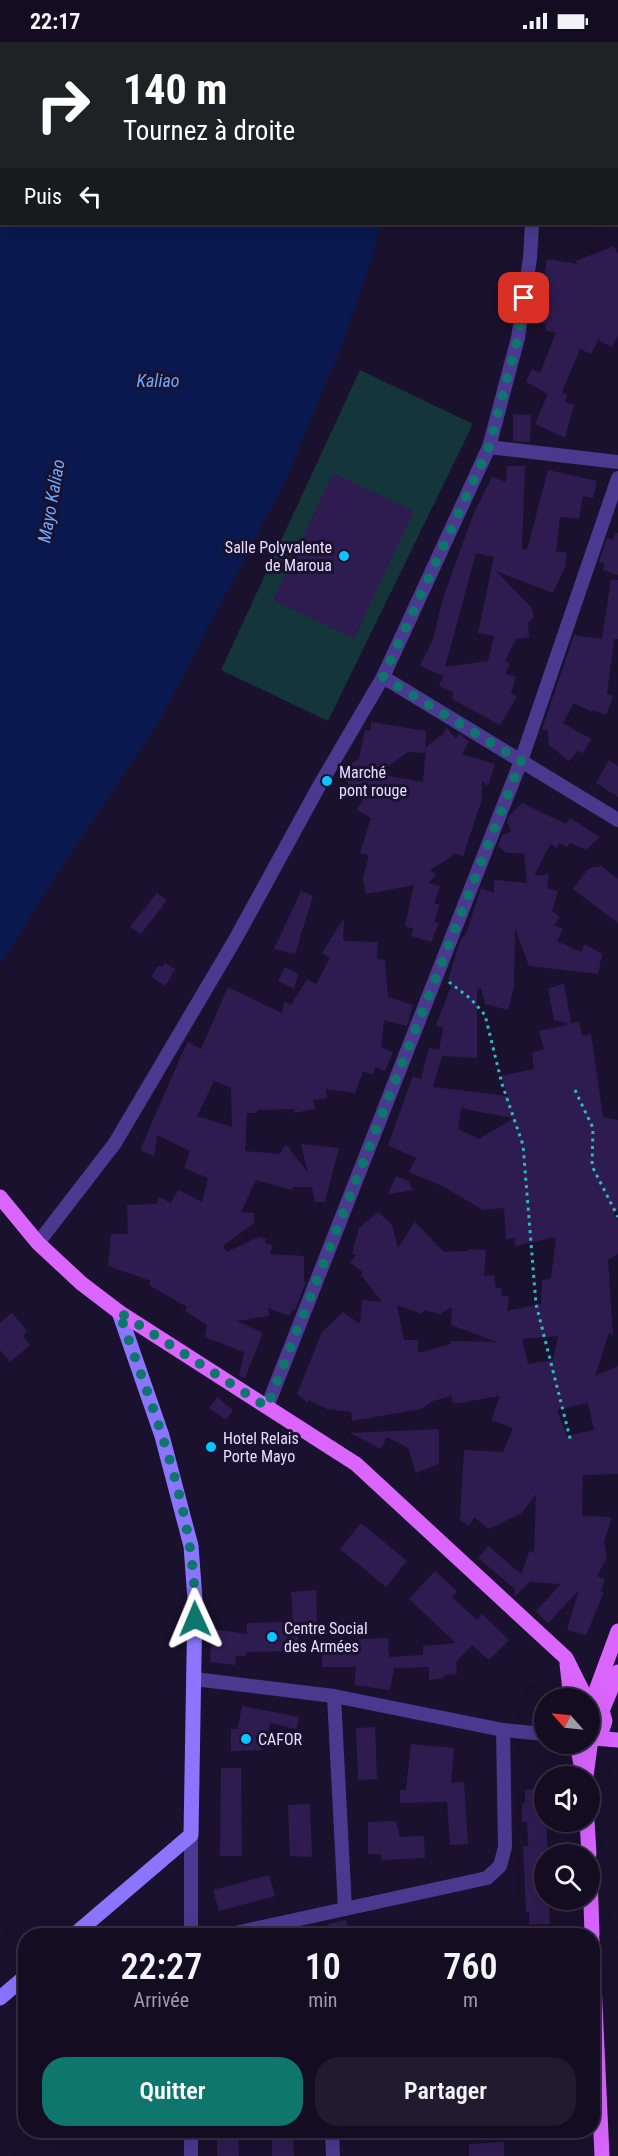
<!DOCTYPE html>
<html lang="fr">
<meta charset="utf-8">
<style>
body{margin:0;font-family:"Roboto Condensed",sans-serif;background:#211b2f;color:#f1f3f6;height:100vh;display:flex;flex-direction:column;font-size:22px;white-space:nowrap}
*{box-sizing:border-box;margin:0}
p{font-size:20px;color:#9d9ca5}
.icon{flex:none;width:33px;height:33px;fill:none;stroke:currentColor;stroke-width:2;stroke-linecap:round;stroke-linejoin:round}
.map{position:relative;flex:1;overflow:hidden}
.side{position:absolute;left:18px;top:1886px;width:582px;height:210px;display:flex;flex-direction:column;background:#140d22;border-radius:24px;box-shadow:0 6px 24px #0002,0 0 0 2px #332d40}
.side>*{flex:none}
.banner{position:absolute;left:0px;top:0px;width:618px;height:183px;box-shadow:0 6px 24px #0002,0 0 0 2px #332d40;background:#202124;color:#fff;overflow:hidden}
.needle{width:39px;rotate:297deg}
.fabs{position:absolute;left:534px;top:1646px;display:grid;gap:12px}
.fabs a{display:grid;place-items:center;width:66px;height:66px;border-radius:50%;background:#140d22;box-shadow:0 6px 24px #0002,0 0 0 2px #332d40;font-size:30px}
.pin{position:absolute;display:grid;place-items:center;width:51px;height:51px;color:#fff;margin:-26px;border-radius:12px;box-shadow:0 3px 9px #0006}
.me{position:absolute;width:66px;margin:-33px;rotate:359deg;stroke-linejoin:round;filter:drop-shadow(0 0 4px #0008)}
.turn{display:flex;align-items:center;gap:21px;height:126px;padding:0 24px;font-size:27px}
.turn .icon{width:78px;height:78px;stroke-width:2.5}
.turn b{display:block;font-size:42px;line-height:51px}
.then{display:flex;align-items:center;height:57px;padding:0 24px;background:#0003;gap:12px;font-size:22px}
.eta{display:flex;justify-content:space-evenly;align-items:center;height:102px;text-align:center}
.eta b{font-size:36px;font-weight:600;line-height:42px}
.button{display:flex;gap:12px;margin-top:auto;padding:12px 24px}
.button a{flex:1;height:69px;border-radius:24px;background:#0f766e;color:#fff;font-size:24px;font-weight:600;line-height:69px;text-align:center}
.button a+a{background:#211b2f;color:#f1f3f6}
.status{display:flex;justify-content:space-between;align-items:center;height:42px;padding:0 30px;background:#140d22;direction:ltr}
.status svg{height:16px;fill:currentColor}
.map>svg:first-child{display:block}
.green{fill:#143539}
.water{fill:#09194f}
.building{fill:#2e1c50;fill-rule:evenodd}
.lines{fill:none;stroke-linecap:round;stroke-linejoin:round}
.path{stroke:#2cbac5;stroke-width:3;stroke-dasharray:3 4.5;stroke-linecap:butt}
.street{stroke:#493a8f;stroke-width:14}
.secondary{stroke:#8b75ff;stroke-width:15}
.primary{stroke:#da65ff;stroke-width:15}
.route{stroke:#0f766e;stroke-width:10;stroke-dasharray:0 18}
.poi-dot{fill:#0ac5ff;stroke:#1a112e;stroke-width:2}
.labels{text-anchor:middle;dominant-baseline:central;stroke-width:6;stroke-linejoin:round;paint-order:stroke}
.poi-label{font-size:16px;fill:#e6deff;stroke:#1a112e;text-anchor:start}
.water-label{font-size:18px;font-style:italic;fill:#6ca7ff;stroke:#1a112e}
</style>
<div class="status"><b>22:17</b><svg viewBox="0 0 49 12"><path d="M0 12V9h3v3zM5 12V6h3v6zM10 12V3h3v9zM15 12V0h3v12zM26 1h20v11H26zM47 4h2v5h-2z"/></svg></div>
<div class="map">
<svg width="618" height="2114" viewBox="0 0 618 2114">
<rect width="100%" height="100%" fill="#1a112e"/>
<polygon class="green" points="360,328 473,382 328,679 221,628"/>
<polygon class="water" points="0,0 382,1 2,2 2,182 379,182 375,207 342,302 286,437 160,678 56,833 0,923"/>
<g class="building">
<polygon points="614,204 618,213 618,294 612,305 598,298 591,312 580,307 562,350 567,353 565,360 574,363 565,396 535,382 548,352 526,340 532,327 540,331 556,291 545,288 546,282 537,280 547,217 577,222 576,219"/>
<polygon points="513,372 531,373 530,400 513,399"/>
<path d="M507 424H525L522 507 527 508 548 428 597 439 593 456 583 454 579 477 560 475 556 509 567 511 565 525 553 551 496 529 532 566 534 575 528 581 529 595 516 597 505 619 510 622 505 632 516 635 511 651 517 655 500 683 452 657 453 650 439 644 443 634 420 624 433 598 442 559 473 473 492 435 506 440ZM476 511 494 515 478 591 494 594 488 619 445 625Z"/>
<polygon points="333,431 414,469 354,597 273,558"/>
<polygon points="615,491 618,491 618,533 603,528 605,522 599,520 607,496 613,498"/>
<polygon points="611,538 618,538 618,597 614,597 607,652 613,654 606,673 593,668 592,670 574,661 563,681 591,697 582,712 578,708 569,719 549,703 548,689 542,687 574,593 602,597"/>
<polygon points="371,680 426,689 425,711 408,710 377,732 423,740 426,705 444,691 446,685 456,697 459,692 469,699 462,712 495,722 488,744 482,739 482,757 463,814 453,811 452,814 430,828 436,833 428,841 440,844 434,861 440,863 434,880 439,881 431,900 411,894 414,887 405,884 414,843 366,852 363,836 369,813 360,811 371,776 357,768 363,758 353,754 355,750 340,731 344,725 359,717 365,688 371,689"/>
<polygon points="609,718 618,724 618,755 596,741"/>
<path d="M522 761 566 782 570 776 600 795 586 808 570 801 567 805 559 801 557 806 550 802 534 834 549 832 547 846 558 849 552 869 560 875 554 883 563 887 557 899 581 910 585 902 602 912 598 932 529 924 515 886 514 945 508 968 485 962 481 946 477 947V1016L442 1014 433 1045 508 1054 501 1034 534 1027 532 1011 544 1007 539 989 570 982 554 978 548 947 564 941 571 981 579 980 582 994 591 992 603 1075 618 1078V1167L614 1171 618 1179V1212L608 1218 613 1293 609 1291 595 1334 618 1324V1432L583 1433 582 1474 612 1475 604 1500 607 1516 597 1534 605 1537 601 1549 604 1550 586 1593 567 1588 579 1548 548 1581 536 1569 561 1542 530 1540 514 1555 515 1547 478 1516 488 1504 521 1532 530 1508 534 1511 536 1452 522 1471 489 1487 474 1475 469 1484 460 1478 464 1408 503 1410 513 1386 491 1378 500 1354 453 1362 451 1354 433 1359 421 1367 352 1379 351 1370 327 1367 309 1358 307 1360 297 1352 322 1290 343 1270 360 1282 362 1258 382 1260 361 1233 363 1230 350 1221 356 1213 352 1212 359 1186 378 1170 392 1183 398 1206 415 1180 444 1210 469 1209V1207L486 1208 484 1234 494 1233 496 1246H502L501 1254H509L507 1269 541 1262 542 1238 551 1237 556 1195 515 1204V1196L506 1197 504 1166 483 1168 442 1144 409 1130 416 1116 388 1103 413 1034 421 1037 429 1006 439 1008 443 986 436 983 453 940 448 937 461 897 466 892 481 846 494 851V838L527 841 524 811H506L498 804 502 793 511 789 507 780 509 774ZM461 1066 480 1070 514 1076 479 1097 458 1087ZM397 1263 422 1272 424 1268 440 1272 452 1265 451 1283 497 1300 451 1299V1302L418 1311V1298H404ZM558 1294 553 1318 528 1322 522 1297ZM588 1361 594 1388 567 1394 557 1368Z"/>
<polygon points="601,824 618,837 618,881 573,847 589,826"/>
<polygon points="301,849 313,854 295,912 274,907"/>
<polygon points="157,851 167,858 141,892 130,885"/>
<path d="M344 876 343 899 378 900 377 917 385 918 388 955 413 963 407 984 384 978 381 1005 393 1010 385 1029 376 1025 373 1032 363 1030 355 1051 326 1047 327 1056 313 1058 315 1067 294 1071 295 1067 257 1068V1071H247L245 1109 280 1112 286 1102 308 1131 301 1102 339 1106 325 1160H315L312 1145H293L292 1148 256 1138 241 1170 254 1171V1181L223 1204 227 1210 258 1195 266 1197 265 1201 273 1203 270 1212 304 1214V1240H306L295 1268 293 1267 290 1274 268 1266 269 1274 237 1279 263 1291 245 1336 239 1334 244 1310 205 1295 207 1283 185 1269 187 1265 149 1243 151 1239 108 1224 111 1192H128L127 1163 156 1162 159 1155 171 1161 178 1148 202 1160 208 1136 184 1126 190 1109 157 1093 154 1114 140 1108 181 1014 188 1000 201 1007 228 945 282 971 284 960 291 963 307 937 316 942 330 916 322 911ZM214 1039 231 1046 232 1085 197 1074Z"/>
<polygon points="165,921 175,927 165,944 151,935 159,923 162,925"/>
<polygon points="285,925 298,932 294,947 278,939"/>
<polygon points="396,1134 408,1139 413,1148 388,1152"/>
<polygon points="12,1271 27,1289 23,1294 30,1303 10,1320 0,1308 0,1281"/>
<polygon points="217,1355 233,1368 226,1378 209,1366"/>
<polygon points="439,1387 439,1422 416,1431 408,1406 387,1395 381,1407 350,1391"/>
<polygon points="361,1481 407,1519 386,1545 340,1507"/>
<polygon points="435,1529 457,1549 452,1555 477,1578 482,1572 509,1598 489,1618 472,1603 456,1620 457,1632 444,1633 444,1636 429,1638 429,1625 394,1626 390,1648 354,1643 356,1625 322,1625 322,1603 359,1601 359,1597 388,1596 389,1615 423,1613 423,1604 456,1601 409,1557"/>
<polygon points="316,1548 317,1590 298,1590 298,1609 246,1610 246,1614 236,1614 235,1623 210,1620 212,1587 247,1592 247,1581 293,1580 291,1550"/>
<polygon points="242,1664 299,1675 296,1687 270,1681 269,1690 261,1689 262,1708 231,1709 231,1687 238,1687"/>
<polygon points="375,1685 377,1737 358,1738 356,1686"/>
<polygon points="411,1702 454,1706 451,1741 464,1740 468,1802 450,1803 447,1760 400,1761 400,1748 406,1748"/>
<polygon points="221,1726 241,1726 242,1814 220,1814"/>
<polygon points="544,1747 548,1812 544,1812 544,1857 549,1857 550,1882 529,1883 529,1870 526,1870 523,1804 528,1804 527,1780 522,1780 522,1762 525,1761 525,1748"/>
<polygon points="310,1762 312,1815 290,1814 288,1763"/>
<polygon points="396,1779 400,1795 424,1794 425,1816 381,1818 381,1812 368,1812 368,1780"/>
<polygon points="269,1833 275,1854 219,1869 213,1848"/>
<polygon points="346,1878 349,1893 330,1893 328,1882"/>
<polygon points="217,2088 238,2088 239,2114 217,2114"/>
<polygon points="272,2088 293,2088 294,2114 272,2114"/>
<polygon points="504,2100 504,2114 469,2114 469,2102"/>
</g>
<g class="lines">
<g class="path">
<polyline points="449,940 471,957 485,973 502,1042 523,1103 536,1262 571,1400"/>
<polyline points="575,1048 593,1086 592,1124 618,1175"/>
</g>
<g class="street">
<polyline points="538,2 538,0"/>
<polyline points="489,405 618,420"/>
<polyline points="383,635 618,778"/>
<polyline points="38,1201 115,1101 236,896 318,746 383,635 489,405 518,296 530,216 532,182"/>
<polyline points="267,1365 521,719 618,436"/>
<polyline points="194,1637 334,1654 503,1688 544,1692"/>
<polyline points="334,1654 345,1867"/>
<polyline points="191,1793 191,1893"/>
<polyline points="226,1893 487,1836 500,1824 505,1805 503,1688"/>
<polyline points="332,2088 333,2114"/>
<polyline points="191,2114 191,2088"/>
</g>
<g class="secondary">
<polyline points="74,1893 191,1793 195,1557 191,1504 162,1394 119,1270"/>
<polyline points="0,1956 26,1934"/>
</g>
<g class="primary">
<polyline points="0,1155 38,1201 81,1241 119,1270 356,1422 566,1616 586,1656"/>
<polyline points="567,1622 571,1656"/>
<polyline points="590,1661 602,1669 605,1679 601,1691 590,1697"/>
<polyline points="591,1662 618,1589"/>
<polyline points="602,1669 618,1630"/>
<polyline points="594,1696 618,1698"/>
<polyline points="577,1701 583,1734"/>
<polyline points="586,1734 591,1697"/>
<polyline points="587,1779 589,1812"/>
<polyline points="590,1831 592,1893"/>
<polyline points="592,1898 602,2114"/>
</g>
</g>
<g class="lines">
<path class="route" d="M195 1577C197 1471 153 1369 119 1270L267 1365 521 719 383 635 489 405 518 296 524 256"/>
</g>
<g class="poi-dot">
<circle cx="344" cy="514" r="6"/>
<circle cx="327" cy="739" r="6"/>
<circle cx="211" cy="1405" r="6"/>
<circle cx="272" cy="1595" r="6"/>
<circle cx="246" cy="1697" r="6"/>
</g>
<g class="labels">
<g class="poi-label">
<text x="332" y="505" text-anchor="end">Salle Polyvalente<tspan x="332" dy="18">de Maroua</tspan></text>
<text x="339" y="730">Marché<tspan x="339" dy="18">pont rouge</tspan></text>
<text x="223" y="1396">Hotel Relais<tspan x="223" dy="18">Porte Mayo</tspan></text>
<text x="284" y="1586">Centre Social<tspan x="284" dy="18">des Armées</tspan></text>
<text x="258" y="1697">CAFOR</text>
</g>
<g class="water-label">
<text x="158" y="338">Kaliao</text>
<text transform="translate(51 459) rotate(-80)">Mayo Kaliao</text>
</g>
</g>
</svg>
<div class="fabs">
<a><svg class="needle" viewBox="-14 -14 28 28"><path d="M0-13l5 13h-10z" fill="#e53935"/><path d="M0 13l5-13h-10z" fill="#9d9ca5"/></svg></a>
<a><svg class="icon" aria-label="sound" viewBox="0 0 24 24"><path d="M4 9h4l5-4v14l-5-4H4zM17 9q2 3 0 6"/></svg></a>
<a><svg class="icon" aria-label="search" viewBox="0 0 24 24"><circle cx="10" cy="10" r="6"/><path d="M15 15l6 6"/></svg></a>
</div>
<div class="pin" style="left:524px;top:256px;background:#d93025"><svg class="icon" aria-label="arrive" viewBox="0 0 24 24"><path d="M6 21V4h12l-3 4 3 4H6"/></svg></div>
<svg class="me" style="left:195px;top:1577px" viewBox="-20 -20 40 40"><path d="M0-17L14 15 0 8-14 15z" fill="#0f766e" stroke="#fff" stroke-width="4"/></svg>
<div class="banner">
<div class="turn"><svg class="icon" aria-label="right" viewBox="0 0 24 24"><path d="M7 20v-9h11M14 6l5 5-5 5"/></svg><div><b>140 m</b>Tournez à droite</div></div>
<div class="then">Puis<svg class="icon" aria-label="left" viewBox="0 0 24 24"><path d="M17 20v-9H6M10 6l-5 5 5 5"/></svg></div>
</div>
<section class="side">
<div class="eta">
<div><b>22:27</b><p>Arrivée</p></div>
<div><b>10</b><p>min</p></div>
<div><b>760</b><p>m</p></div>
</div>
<div class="button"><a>Quitter</a><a>Partager</a></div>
</section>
</div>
